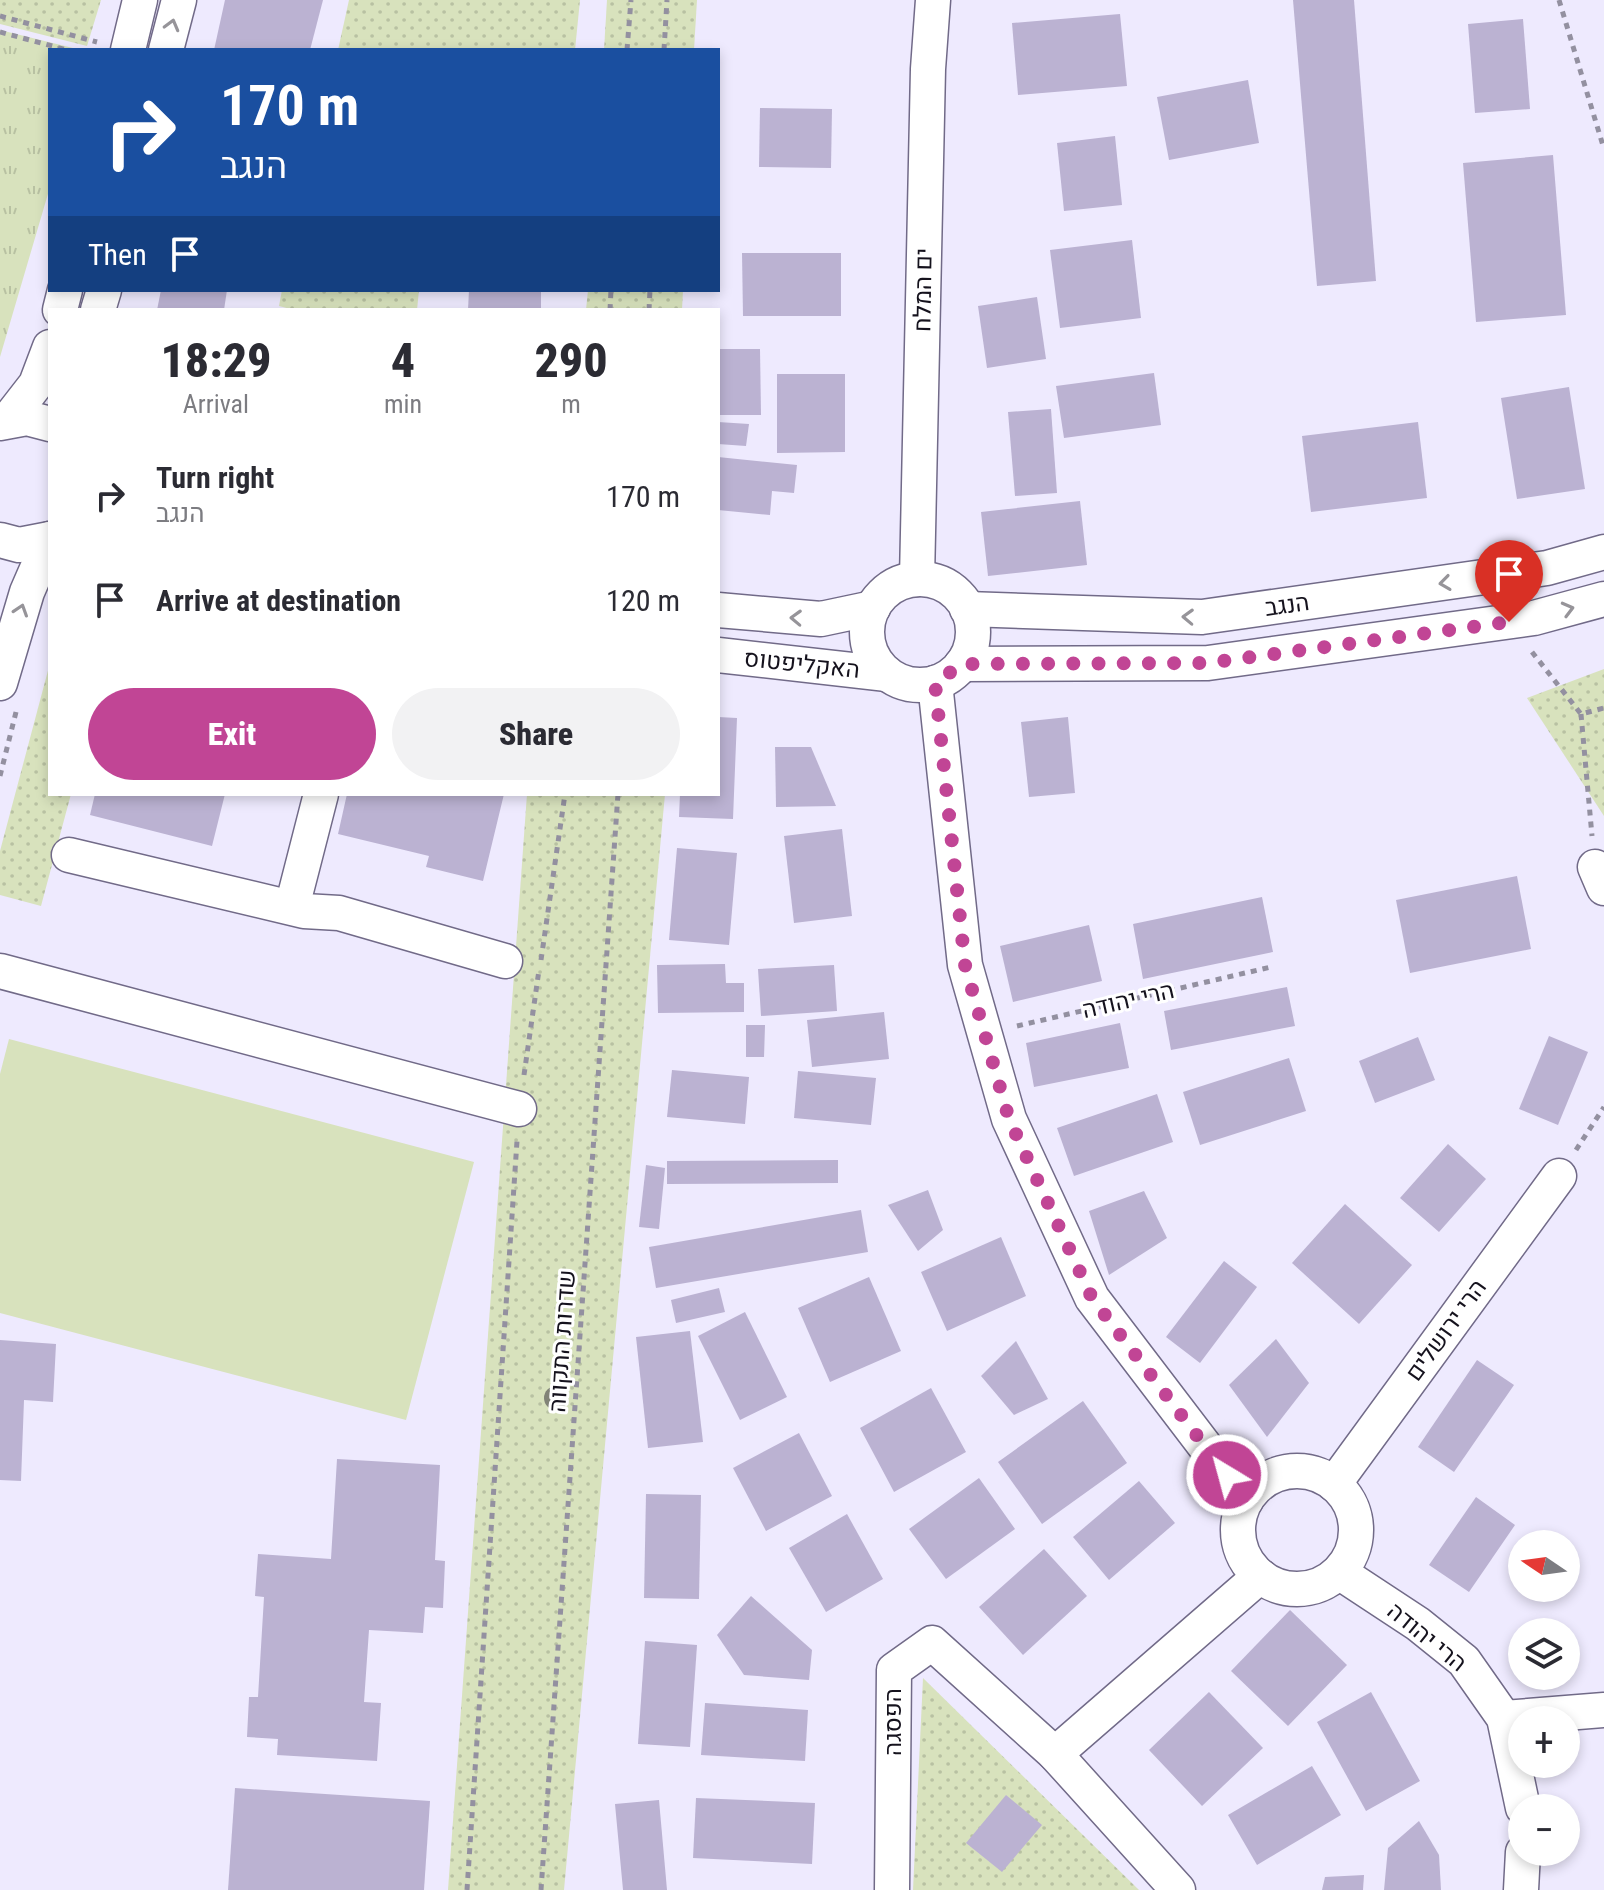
<!DOCTYPE html>
<meta charset="utf-8">
<style>
body{margin:0;font-family:"Roboto Condensed",Heebo,sans-serif;background:#f2f2f3;color:#2b2b33;height:100vh;display:flex;flex-direction:column;font-size:30px;white-space:nowrap}
*{box-sizing:border-box;margin:0}
p{font-size:26px;color:#7c7c81}
.icon{flex:none;width:44px;height:44px;fill:none;stroke:currentColor;stroke-width:2;stroke-linecap:round;stroke-linejoin:round}
.map{position:relative;flex:1;overflow:hidden}
.drawer{position:absolute;left:48px;top:308px;width:672px;height:488px;display:flex;flex-direction:column;background:#fff;border-radius:0px;box-shadow:0 4px 12px #0003}
.drawer>*{flex:none}
.banner{position:absolute;left:48px;top:48px;width:672px;height:244px;border-radius:0px;box-shadow:0 4px 12px #0003;background:#1a4fa0;color:#fff;overflow:hidden}
.needle{width:52px;rotate:283deg}
.tools{position:absolute;left:1508px;top:1530px;display:grid;gap:16px}
.tools a{display:grid;place-items:center;width:72px;height:72px;border-radius:50%;background:#fff;box-shadow:0 4px 12px #0003;font-size:40px}
.pin{position:absolute;display:grid;place-items:center;width:68px;height:68px;color:#fff;margin:-82px -34px;border-radius:50% 50% 50% 0;rotate:-45deg;box-shadow:0 0 8px #0007}
.pin .icon{rotate:45deg}
.me{position:absolute;width:88px;margin:-44px;rotate:323deg;stroke-linejoin:round;filter:drop-shadow(0 0 6px #0008)}
.turn{display:flex;align-items:center;gap:28px;height:168px;padding:0 40px;font-size:36px}
.turn .icon{width:104px;height:104px;stroke-width:2.5}
.turn b{display:block;font-size:56px;line-height:68px}
.then{display:flex;align-items:center;height:76px;padding:0 40px;background:#0003;gap:16px;font-size:30px}
.eta{display:flex;justify-content:space-evenly;align-items:center;height:136px;text-align:center}
.eta b{font-size:48px;font-weight:800;line-height:56px}
.primary-button{display:flex;gap:16px;margin-top:auto;padding:16px 40px}
.primary-button a{flex:1;height:92px;border-radius:48px;background:#c14595;color:#fff;font-size:32px;font-weight:800;line-height:92px;text-align:center}
.primary-button a+a{background:#f2f2f3;color:#2b2b33}
ul{padding:0;list-style:none}
li{display:flex;align-items:center;gap:24px;height:104px;padding:0 40px}
li div{flex:1}
li b{display:block;font-size:30px}
li em{font-style:normal}
.map>svg:first-child{display:block}
.grass{fill:url(#grass-tufts)}
.park{fill:url(#park-dots)}
.pitch{fill:#d8e2bd}
.building{fill:#bbb2d2}
.lines{fill:none;stroke-linecap:round;stroke-linejoin:round}
.minor-casing{stroke:#716a88;stroke-width:37}
.path{stroke:#9390a0;stroke-width:5;stroke-dasharray:6 6;stroke-linecap:butt}
.minor{stroke:#fff;stroke-width:34}
.tree{fill:#818377}
.oneway{stroke:#969499}
.route{stroke:#c14595;stroke-width:14;stroke-dasharray:0 25.2}
.labels{text-anchor:middle;dominant-baseline:central;stroke-width:6;stroke-linejoin:round;paint-order:stroke}
.street-label{font-size:24px;fill:#15121d;stroke:#fff}
</style>
<div class="map">
<svg width="1604" height="1890" viewBox="0 0 1604 1890">
<defs>
<pattern id="grass-tufts" width="24" height="20" patternUnits="userSpaceOnUse" patternTransform="scale(2)"><rect width="24" height="20" fill="#d8e2bd"/><path d="M3 7l-1-3M5 7V3M7 7l1-3M15 17l-1-3M17 17v-4M19 17l1-3" fill="none" stroke="#b8c1a2"/></pattern>
<pattern id="park-dots" width="8" height="8" patternUnits="userSpaceOnUse" patternTransform="scale(2)"><rect width="8" height="8" fill="#d8e2bd"/><path d="M2 2h.1M6 6h.1" fill="none" stroke="#b8c1a2" stroke-width="1.8" stroke-linecap="round"/></pattern>
</defs>
<rect width="100%" height="100%" fill="#eeeafe"/>
<polygon class="grass" points="0,30 81,50 50,50 50,187 0,357"/>
<g class="park">
<polygon points="0,0 101,0 87,46 0,24"/>
<polygon points="349,0 580,0 575,50 338,50"/>
<polygon points="607,0 697,0 694,50 604,50"/>
<polygon points="282,290 419,290 417,310 294,310 279,306"/>
<polygon points="588,290 683,290 682,310 586,310"/>
<polygon points="50,663 50,794 71,794 41,906 0,895 0,851"/>
<polygon points="1604,669 1604,816 1527,698"/>
<polygon points="527,794 665,794 564,1890 448,1890"/>
<polygon points="923,1678 1139,1890 913,1890"/>
</g>
<polygon class="pitch" points="9,1039 474,1162 406,1420 0,1313 0,1074"/>
<g class="building">
<polygon points="225,0 323,0 310,50 214,50"/>
<polygon points="1293,0 1354,0 1376,281 1317,286"/>
<polygon points="1120,14 1127,86 1018,95 1012,23"/>
<polygon points="1523,19 1530,109 1475,113 1468,24"/>
<polygon points="1248,80 1259,143 1169,160 1157,97"/>
<polygon points="760,108 832,109 831,168 759,167"/>
<polygon points="1115,136 1122,205 1064,211 1057,143"/>
<polygon points="1553,155 1566,315 1476,322 1463,163"/>
<polygon points="1132,240 1141,318 1060,328 1050,250"/>
<polygon points="742,253 841,253 841,316 743,316"/>
<polygon points="161,290 227,290 224,310 157,310"/>
<polygon points="469,290 541,290 541,310 468,310"/>
<polygon points="1037,297 1046,359 987,368 978,306"/>
<polygon points="718,349 760,349 761,415 718,415"/>
<polygon points="1154,373 1161,425 1064,438 1056,386"/>
<polygon points="777,374 845,374 845,452 777,453"/>
<polygon points="1569,387 1585,489 1517,499 1501,398"/>
<polygon points="1051,409 1057,493 1015,496 1008,412"/>
<polygon points="718,422 749,424 746,446 718,444"/>
<polygon points="1418,422 1427,498 1311,512 1302,436"/>
<polygon points="718,457 797,465 794,493 772,491 770,515 718,510"/>
<polygon points="1080,501 1087,565 988,576 981,512"/>
<polygon points="718,717 737,718 733,819 679,817 680,794 718,794"/>
<polygon points="1068,717 1075,793 1029,797 1021,722"/>
<polygon points="775,747 811,747 836,806 776,807"/>
<polygon points="95,794 225,794 212,846 90,815"/>
<polygon points="347,794 504,794 483,881 426,867 429,856 338,834"/>
<polygon points="842,829 852,916 794,923 784,836"/>
<polygon points="677,848 737,853 729,945 669,940"/>
<polygon points="1517,876 1531,949 1410,973 1396,900"/>
<polygon points="1262,897 1273,952 1143,979 1133,924"/>
<polygon points="1089,925 1102,981 1013,1002 1000,946"/>
<polygon points="725,964 726,983 744,983 744,1012 658,1013 657,965"/>
<polygon points="834,965 837,1011 761,1016 758,969"/>
<polygon points="1287,987 1295,1026 1171,1050 1164,1011"/>
<polygon points="884,1012 889,1059 812,1067 807,1020"/>
<polygon points="1120,1023 1129,1068 1034,1087 1026,1043"/>
<polygon points="746,1025 765,1025 764,1057 746,1057"/>
<polygon points="1549,1036 1588,1052 1558,1125 1519,1109"/>
<polygon points="1418,1037 1435,1080 1375,1103 1359,1061"/>
<polygon points="1289,1058 1306,1111 1200,1145 1183,1092"/>
<polygon points="672,1070 749,1077 745,1124 667,1117"/>
<polygon points="798,1071 876,1078 871,1125 794,1118"/>
<polygon points="1157,1094 1173,1142 1074,1176 1057,1128"/>
<polygon points="1448,1144 1486,1179 1439,1232 1400,1198"/>
<polygon points="838,1160 838,1183 667,1184 667,1161"/>
<polygon points="646,1165 665,1168 659,1229 639,1227"/>
<polygon points="928,1190 943,1230 918,1251 888,1205"/>
<polygon points="1144,1191 1167,1238 1109,1275 1089,1211"/>
<polygon points="1345,1204 1412,1265 1359,1324 1292,1263"/>
<polygon points="861,1210 868,1252 656,1288 649,1247"/>
<polygon points="1001,1237 1026,1296 947,1331 921,1272"/>
<polygon points="1224,1261 1257,1287 1200,1363 1166,1337"/>
<polygon points="869,1277 901,1351 830,1382 798,1308"/>
<polygon points="719,1288 725,1312 676,1323 671,1300"/>
<polygon points="745,1312 787,1397 740,1420 698,1336"/>
<polygon points="690,1331 703,1442 648,1448 636,1337"/>
<polygon points="1276,1339 1309,1383 1267,1437 1229,1385"/>
<polygon points="0,1340 56,1344 53,1402 24,1400 21,1481 0,1480"/>
<polygon points="1016,1341 1048,1399 1014,1415 981,1376"/>
<polygon points="1477,1360 1514,1385 1454,1472 1418,1447"/>
<polygon points="931,1388 966,1452 894,1492 860,1428"/>
<polygon points="1083,1401 1127,1463 1042,1524 998,1462"/>
<polygon points="799,1433 832,1496 766,1531 733,1468"/>
<polygon points="337,1459 440,1465 435,1560 445,1561 443,1608 425,1607 423,1633 369,1630 364,1702 381,1703 377,1761 277,1755 278,1739 247,1737 249,1697 258,1697 264,1597 255,1596 258,1554 331,1559"/>
<polygon points="979,1478 1015,1529 946,1579 909,1529"/>
<polygon points="1139,1481 1175,1523 1109,1580 1073,1537"/>
<polygon points="646,1494 701,1495 699,1599 644,1598"/>
<polygon points="1476,1497 1515,1525 1469,1592 1429,1565"/>
<polygon points="847,1514 883,1579 826,1612 789,1548"/>
<polygon points="1044,1549 1087,1596 1023,1655 979,1607"/>
<polygon points="751,1596 812,1650 809,1680 744,1675 717,1635"/>
<polygon points="1290,1610 1347,1665 1288,1726 1231,1671"/>
<polygon points="645,1641 697,1645 690,1747 638,1744"/>
<polygon points="1209,1692 1263,1748 1202,1806 1149,1750"/>
<polygon points="1371,1692 1420,1781 1366,1811 1317,1722"/>
<polygon points="705,1703 808,1710 805,1761 701,1755"/>
<polygon points="1312,1766 1341,1815 1257,1865 1228,1815"/>
<polygon points="235,1788 430,1801 424,1890 228,1890"/>
<polygon points="1006,1795 1042,1825 1002,1872 966,1843"/>
<polygon points="696,1798 815,1803 812,1864 693,1858"/>
<polygon points="659,1800 667,1890 623,1890 615,1804"/>
<polygon points="1419,1821 1439,1855 1441,1890 1384,1890 1388,1848"/>
<polygon points="1364,1875 1363,1890 1322,1890 1325,1877"/>
</g>
<g class="lines">
<defs>
<g id="minor">
<polyline points="128,50 140,0"/>
<polyline points="166,50 179,0"/>
<polyline points="60,310 65,290"/>
<polyline points="98,310 104,290"/>
<polyline points="8,420 36,384 50,347"/>
<polyline points="0,423 27,418 50,424"/>
<polyline points="0,540 19,545 50,539"/>
<polyline points="917,579 928,69 933,0"/>
<circle cx="920" cy="632" r="53"/>
<polyline points="967,609 1202,617 1547,568 1604,552"/>
<polyline points="718,610 821,619 873,608"/>
<polyline points="718,655 887,674"/>
<polyline points="962,664 1208,663 1534,618 1604,599"/>
<polyline points="0,683 27,592 50,539"/>
<polyline points="935,683 965,965 1009,1119 1092,1298 1246,1500"/>
<polyline points="69,855 304,911 339,913 505,961"/>
<polyline points="1595,867 1604,888"/>
<polyline points="292,907 321,794"/>
<polyline points="0,971 519,1109"/>
<circle cx="1297" cy="1530" r="59"/>
<polyline points="1334,1484 1559,1176"/>
<polyline points="1339,1572 1418,1624 1464,1661 1504,1718 1523,1808"/>
<polyline points="1504,1718 1604,1710"/>
<polyline points="1055,1754 1260,1576"/>
<polyline points="892,1890 894,1670 932,1643 1055,1754 1178,1890"/>
<polyline points="1521,1890 1523,1852"/>
</g>
</defs>
<use href="#minor" class="minor-casing"/>
<g class="path">
<polyline points="1559,0 1604,149"/>
<polyline points="0,16 97,42"/>
<polyline points="0,32 67,50"/>
<polyline points="627,50 631,0"/>
<polyline points="664,50 667,0"/>
<polyline points="610,310 611,290"/>
<polyline points="649,310 650,290"/>
<polyline points="1532,652 1581,714 1604,708"/>
<polyline points="1581,714 1592,836"/>
<polyline points="0,776 16,712"/>
<polyline points="541,960 565,794"/>
<polyline points="1017,1026 1271,967"/>
<polyline points="524,1075 539,970"/>
<polyline points="1576,1150 1604,1107"/>
<polyline points="467,1890 517,1141"/>
<polyline points="541,1890 618,794"/>
</g>
<use href="#minor" class="minor"/>
</g>
<circle class="tree" cx="556" cy="1398" r="12"/>
<defs><path id="oneway-chevron" d="M-2-3.5L2.5 0L-2 3.5" fill="none" stroke-width="1.6" stroke-linecap="round" stroke-linejoin="round" transform="scale(2)"/></defs>
<g class="oneway">
<use href="#oneway-chevron" transform="translate(172 25) rotate(-75)"/>
<use href="#oneway-chevron" transform="translate(1445 583) rotate(172)"/>
<use href="#oneway-chevron" transform="translate(1568 609) rotate(-15)"/>
<use href="#oneway-chevron" transform="translate(21 610) rotate(-72)"/>
<use href="#oneway-chevron" transform="translate(1188 617) rotate(-178)"/>
<use href="#oneway-chevron" transform="translate(796 618) rotate(-178)"/>
</g>
<g class="lines">
<polyline class="route" points="1227,1475 1092,1298 1009,1119 965,965 935,683 962,664 1208,663 1509,622"/>
</g>
<g class="labels">
<g class="street-label">
<text transform="translate(923 290) rotate(-89)">ים המלח</text>
<text transform="translate(1287 605) rotate(-8)">הנגב</text>
<text transform="translate(802 664) rotate(6)">האקליפטוס</text>
<text transform="translate(1128 1000) rotate(-13)">הרי יהודה</text>
<text transform="translate(1446 1330) rotate(-54)">הרי ירושלים</text>
<text transform="translate(562 1341) rotate(-86)">שדרות התקווה</text>
<text transform="translate(1427 1637) rotate(39)">הרי יהודה</text>
<text transform="translate(893 1722) rotate(-90)">הפסגה</text>
</g>
</g>
</svg>
<div class="tools">
<a><svg class="needle" viewBox="-14 -14 28 28"><path d="M0-13l5 13h-10z" fill="#e53935"/><path d="M0 13l5-13h-10z" fill="#7c7c81"/></svg></a>
<a><svg class="icon" aria-label="layers" viewBox="0 0 24 24"><path d="M12 4l9 5-9 5-9-5zM3 14l9 5 9-5"/></svg></a>
<a>+</a>
<a>−</a>
</div>
<div class="pin" style="left:1509px;top:622px;background:#d93025"><svg class="icon" aria-label="arrive" viewBox="0 0 24 24"><path d="M6 21V4h12l-3 4 3 4H6"/></svg></div>
<svg class="me" style="left:1227px;top:1475px" viewBox="-20 -20 40 40"><circle r="17" fill="#c14595" stroke="#fff" stroke-width="3"/><path d="M0-11L8 9 0 5-8 9z" fill="#fff"/></svg>
<div class="banner">
<div class="turn"><svg class="icon" aria-label="right" viewBox="0 0 24 24"><path d="M7 20v-9h11M14 6l5 5-5 5"/></svg><div><b>170 m</b>הנגב</div></div>
<div class="then">Then<svg class="icon" aria-label="arrive" viewBox="0 0 24 24"><path d="M6 21V4h12l-3 4 3 4H6"/></svg></div>
</div>
<section class="drawer">
<div class="eta">
<div><b>18:29</b><p>Arrival</p></div>
<div><b>4</b><p>min</p></div>
<div><b>290</b><p>m</p></div>
</div>
<ul>
<li><svg class="icon" aria-label="right" viewBox="0 0 24 24"><path d="M7 20v-9h11M14 6l5 5-5 5"/></svg><div><b>Turn right</b><p>הנגב</p></div><em>170 m</em></li>
<li><svg class="icon" aria-label="arrive" viewBox="0 0 24 24"><path d="M6 21V4h12l-3 4 3 4H6"/></svg><div><b>Arrive at destination</b></div><em>120 m</em></li>
</ul>
<div class="primary-button"><a>Exit</a><a>Share</a></div>
</section>
</div>
